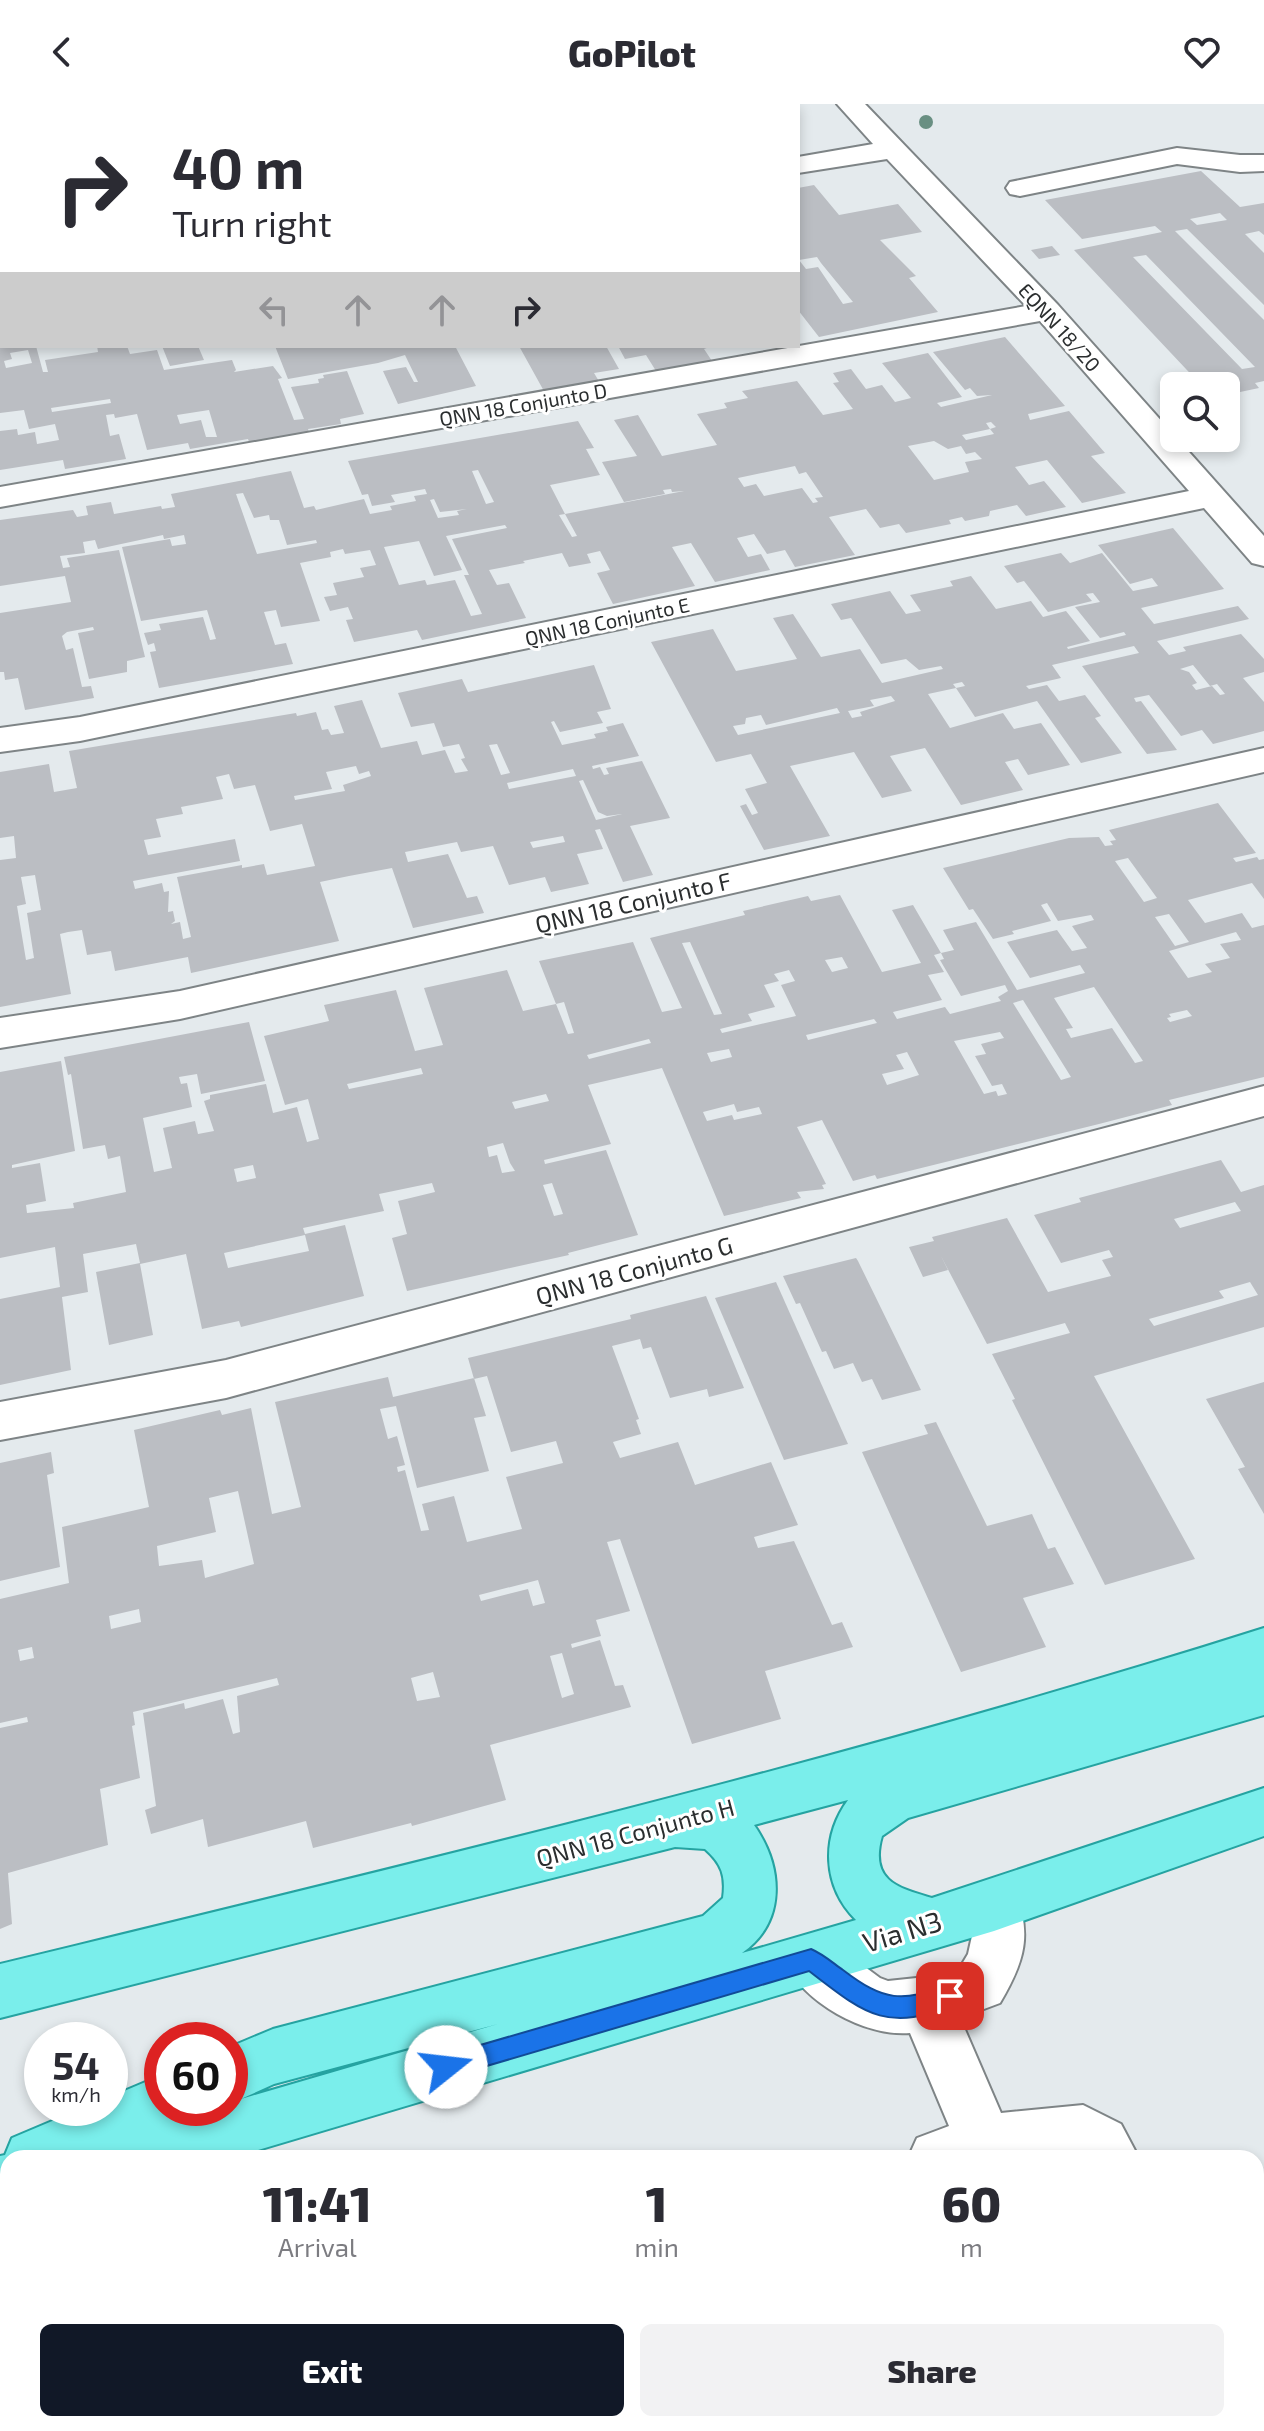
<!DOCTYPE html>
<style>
body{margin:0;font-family:"Exo 2",sans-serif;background:#f2f2f3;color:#2b2b33;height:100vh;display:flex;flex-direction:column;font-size:30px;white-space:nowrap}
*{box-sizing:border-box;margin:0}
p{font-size:26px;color:#7c7c81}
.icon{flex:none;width:44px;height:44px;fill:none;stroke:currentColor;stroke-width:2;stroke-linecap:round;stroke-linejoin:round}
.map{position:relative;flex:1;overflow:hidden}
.side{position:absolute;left:0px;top:2046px;width:1264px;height:282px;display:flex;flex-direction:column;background:#fff;border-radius:24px 24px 0 0;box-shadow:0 4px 12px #0003}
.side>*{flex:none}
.top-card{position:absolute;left:0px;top:0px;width:800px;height:244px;box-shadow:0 4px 12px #0003;background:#fff;color:#2b2b33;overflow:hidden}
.controls{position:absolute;left:1160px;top:268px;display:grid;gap:16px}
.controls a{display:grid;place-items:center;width:80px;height:80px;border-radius:12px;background:#fff;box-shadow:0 4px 12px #0003;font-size:40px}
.speed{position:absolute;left:24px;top:1918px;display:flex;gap:16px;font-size:40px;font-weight:700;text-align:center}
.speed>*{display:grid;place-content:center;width:104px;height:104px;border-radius:50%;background:#fff;box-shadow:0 4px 12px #0003;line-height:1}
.speed small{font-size:20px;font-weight:400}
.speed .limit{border:12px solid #d22;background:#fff;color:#111}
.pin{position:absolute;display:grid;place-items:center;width:68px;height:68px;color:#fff;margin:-34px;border-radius:16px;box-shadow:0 4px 12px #0006}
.me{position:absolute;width:88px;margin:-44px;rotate:74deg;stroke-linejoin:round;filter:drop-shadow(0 0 6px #0008)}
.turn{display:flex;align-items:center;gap:28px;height:168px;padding:0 40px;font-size:36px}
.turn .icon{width:104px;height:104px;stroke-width:2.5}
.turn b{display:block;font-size:56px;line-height:68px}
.lanes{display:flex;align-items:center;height:76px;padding:0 40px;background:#0003;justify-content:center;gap:40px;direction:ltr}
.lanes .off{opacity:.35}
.eta{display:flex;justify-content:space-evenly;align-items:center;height:136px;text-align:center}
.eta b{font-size:48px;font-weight:800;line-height:56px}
.primary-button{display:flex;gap:16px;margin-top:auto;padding:16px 40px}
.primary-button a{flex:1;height:92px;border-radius:12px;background:#111827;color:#fff;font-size:32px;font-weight:800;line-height:92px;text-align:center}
.primary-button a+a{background:#f2f2f3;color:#2b2b33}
header{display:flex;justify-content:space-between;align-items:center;height:104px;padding:0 40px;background:#fff;font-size:36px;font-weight:800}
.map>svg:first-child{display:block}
.building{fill:#bbbec3;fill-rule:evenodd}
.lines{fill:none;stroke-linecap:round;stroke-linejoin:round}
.minor-casing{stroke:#7e8486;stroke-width:4}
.major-casing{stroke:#25a3a1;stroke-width:4}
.minor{fill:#fff;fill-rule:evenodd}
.major{fill:#7aeeeb;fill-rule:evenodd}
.tree{fill:#698f82}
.route{fill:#1a73e8;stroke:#114b97;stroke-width:2}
.labels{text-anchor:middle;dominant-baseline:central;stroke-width:6;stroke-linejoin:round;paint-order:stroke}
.far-street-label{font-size:20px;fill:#2b2e2f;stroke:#fff}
.street-label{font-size:24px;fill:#2b2e2f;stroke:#fff}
.near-street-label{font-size:28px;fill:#2b2e2f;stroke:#fff}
</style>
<header><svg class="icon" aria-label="back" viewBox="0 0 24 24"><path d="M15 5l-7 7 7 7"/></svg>GoPilot<svg class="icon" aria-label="heart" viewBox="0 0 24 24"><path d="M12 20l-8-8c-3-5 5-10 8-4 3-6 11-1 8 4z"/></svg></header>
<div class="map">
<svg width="1264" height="2327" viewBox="0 0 1264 2327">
<rect width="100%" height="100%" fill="#e4eaed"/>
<g class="building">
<path d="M1201 67 1240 103 1264 99V131L1259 127 1245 130 1264 149V201L1187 125 1175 127 1264 216V277L1255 279 1259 284 1226 291V282H1202L1074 146 1162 128 1155 122 1082 135 1045 96ZM1220 109 1227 116 1197 121 1190 115ZM1146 151 1255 263 1242 265 1133 153Z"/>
<path d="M814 81 839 111 898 100 922 128 880 136 916 172 909 174 938 208 819 233 798 206V84ZM817 153 821 159 853 198 843 200 818 163 806 165 799 156Z"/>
<polygon points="1052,142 1060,151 1039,155 1031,146"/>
<path d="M1005 233 1065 302 1028 310 1030 316 1069 307 1105 349 1091 352 1126 389 1082 399 1047 356 1015 363 1029 381 1044 377 1066 403 1026 412 1017 401 990 407 989 412 965 417 962 413 949 416 951 420 906 429 899 420 880 424 866 405 829 413 855 451 795 463 785 446 767 450 754 430 737 434 748 453 761 450 770 466 715 478 691 439 672 443 695 482 613 500 597 469 610 466 600 447 587 450 591 459 569 463 562 449 523 457 525 459 489 466 497 481 509 479 526 514 422 536 417 526 354 538 346 516 353 515 348 503 330 507 324 493 337 491 333 479 364 473 360 464 376 461 370 446 345 450 343 445 330 448 331 453 300 459 320 517 281 523 276 506 264 508 275 541 286 539 293 560 159 584 150 548 156 547 154 539 148 541 144 529 161 526 159 520 203 513 210 536 216 535 207 506 141 517 122 443 170 435 172 442 186 440 184 431 164 435 163 431 98 445 95 436 83 438 85 449 60 452 63 464 70 463 67 454 119 446 145 553 127 557V568L89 575 78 529 94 526 93 523 67 528 62 532 66 546 73 544 82 583 91 582 94 594 25 606 18 574 5 576 4 568H0V509L71 498 65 472 0 482V416L73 406 77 413 88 411 86 402 111 398 114 410 161 402 162 405 175 403 171 390 291 367 304 404 314 402 316 406 364 395 370 410 392 406 390 402 416 397 414 392 427 390 425 385 391 391 395 398 372 402 368 390 362 391 348 357 578 317 594 344 586 345 600 371 550 381 565 410 559 411 572 433 577 432 565 410 684 387 672 388 671 385 663 386 665 390 624 398 602 358 637 352 614 316 638 311 662 352 717 341 697 310 727 304 724 299 748 294 742 287 797 277 823 311 853 305 833 279 839 278 833 269 851 265 866 285 882 281 895 298 911 294 882 259 928 249 962 293 937 299 941 303 992 291 977 292 970 284 965 286 933 248ZM991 318 996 323 990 325 994 330 966 336 962 331 990 325 986 319ZM934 337 948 345 961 342 966 350 975 348 982 355 965 358 969 368 934 376 908 342ZM795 362 799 370 806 368 823 393 815 394 818 398 813 399 802 384 764 392 756 380 744 383 738 374ZM478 366 494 398 486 400 472 367ZM243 389 254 414 269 411 270 416H279L287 441 316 436 317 439 257 450 236 390ZM434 395 440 408 467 405 457 407 459 411 438 414 430 396ZM505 421 507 424 452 435 469 471H464L482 510 471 512 455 476 427 481 425 476 399 481 384 443 419 437 434 472 462 466 446 432Z"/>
<path d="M0 242H36L43 268H48L45 256 98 248 97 242H127L130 250 157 246 164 266 232 256 236 266 234 268 273 262 282 274 278 275 294 316 304 315 291 283 319 279 318 275 324 274 323 271 347 267 364 310 340 315 341 320 308 325 310 331 250 341 248 335 190 345 188 339 147 346 137 310 115 314 114 310 106 311 110 332 119 330 126 355 65 365 63 356 0 366V327L17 325 18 331 35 328 37 340 59 336 55 320 29 325 24 306 0 309ZM28 246 32 259 6 264 4 257 12 255 10 249ZM110 295 111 299 52 308 51 304ZM209 306 217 333H206L201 316 180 320 177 311Z"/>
<polygon points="162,242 198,242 204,256 170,262"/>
<polygon points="275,242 455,242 476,282 398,300 383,267 406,263 414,278 418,278 405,251 378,259 288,275"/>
<polygon points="519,242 606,242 619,265 594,269 600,279 545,289"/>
<polygon points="618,242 712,242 704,245 712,257 656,267 646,251 625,255"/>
<path d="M1173 424 1224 485 1141 504 1154 520 1238 502 1249 515 1157 537 1169 551 1186 547 1183 543 1241 530 1264 555V568L1243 574 1264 598V627L1213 640 1202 626 1181 632 1149 591 1134 594 1136 598 1141 597 1177 646 1147 650 1082 562 1139 549 1134 542 1052 561 1061 574 1026 582 1029 585 1047 581 1059 597 1085 591 1101 612 1095 614 1122 649 1081 659 1037 597 975 613 956 584 965 582 962 578 953 580 956 584 928 590 950 624 1003 609 1014 625 1041 619 1070 661 1028 671 1018 655 1005 658 1023 686 961 701 925 644 890 652 912 687 882 694 854 648 790 662 830 732 764 746 740 702 746 700 752 711 758 709 745 685 767 679 751 650 716 658 651 538 713 525 736 567 797 555 773 514 793 510 821 553 860 545 882 579 943 565 941 562 919 566 906 555 881 560 851 514 841 516 831 500 890 487 906 510 921 507 910 491 953 482 950 477 971 472 996 505 1031 497 1043 513 1066 507 1090 537 1067 543 1068 545 1126 531 1124 528 1100 534 1075 503 1100 498 1093 489 1086 490 1092 497 1048 508 1024 477 1017 479 1004 462 1061 449 1070 459 1102 449 1133 487 1158 482 1152 474 1130 480 1098 441ZM1193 561 1210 582 1217 580 1225 590 1220 591 1212 582 1196 586 1192 581 1197 579 1189 568 1180 565ZM891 592 895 597 860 608 862 612 852 614 848 607 874 602 870 596ZM837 604 840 609 738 631 733 622 745 620 746 614 761 611 766 621Z"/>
<path d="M594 561 611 605 597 608 603 619 560 628 554 617 551 618 562 641 596 634 594 630 608 627 606 623 623 619 639 652 592 662 593 665 600 663 604 671 609 670 606 664 642 657 670 714 630 722 653 771 623 778 600 725 595 726 603 745 577 750 589 780 551 788 545 773 509 781 493 742 461 748 457 738 405 748 408 758 448 750 467 794 477 792 484 809 413 824 392 764 349 772 320 778 339 837 191 869 188 853 115 867 111 847 87 851 82 826 68 828 60 830 71 890 0 903V756L16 754 14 732 0 734V668L49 660 54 688 77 684 69 647 296 609 297 612 316 608 322 626 328 625 331 631 344 629 334 602 362 596 381 644 417 637 422 651 445 646 455 669 468 667 461 655 465 654 459 640 443 643 434 619 411 623 398 589 462 575 468 588ZM497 640 510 669 501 671 489 641ZM356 662 359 670 369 667 371 672 343 681 345 687 295 696 294 692 332 685 326 668ZM573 665 576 672 509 685 507 679ZM229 670 234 685 255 681 270 727 302 720 315 762 267 771 264 760 242 764V761L177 773 191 833 183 835 180 818 171 820 175 817 173 807 168 808 169 787 164 788 162 779 135 785 133 777 240 757 235 735 148 751 144 736 161 733 156 715 183 710 181 703 223 695 216 673ZM583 676 598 708 607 712 622 710 596 716 579 677ZM563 732 565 738 533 744 530 738ZM35 771 41 806 27 809 34 854 26 856 17 802 26 800 21 773Z"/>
<path d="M1218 699 1256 749 1233 754 1236 758 1257 753 1259 756 1264 755V795L1252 779 1188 796 1205 819 1242 809 1252 824 1264 821V973L1169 996 1172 1001 1099 1020 877 1075 875 1071 853 1077 822 1016 797 1023 826 1080 822 1081 824 1085 797 1088 801 1094 724 1112 662 964 588 981 611 1040 544 1056 545 1060 606 1046 638 1131 568 1149 569 1151 407 1187 392 1134 407 1130 398 1097 435 1088 432 1079 379 1090 384 1107 303 1124 305 1130 345 1121 364 1192 241 1223 239 1217 202 1225 186 1150 140 1160 153 1231 109 1241 96 1168 140 1159 136 1140 83 1150 88 1188 62 1193 71 1266 0 1281V1195L60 1183 55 1143 0 1154V968L61 957 75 1047 12 1061V1064L40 1059 46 1097 26 1101 27 1109 74 1104 73 1099 126 1088 120 1052 108 1055 105 1041 83 1045 71 970 68 971 64 953 249 918 265 977 201 990 197 970 179 973 181 980 187 979 192 1003 143 1014 154 1068 172 1064 163 1024 195 1017 198 1030 214 1027 204 997 210 995V991L266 980 273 1009 297 1003 307 1038 319 1035 308 995 285 1001 264 932 329 917 324 901 396 886 415 947 443 941 424 884 507 866 523 907 556 900 568 930 574 929 564 898 556 900 539 857 633 838 662 908 682 904 650 834 745 811 743 807 808 792 811 797 840 791 882 868 921 859 892 806 913 801 941 849 934 851 944 868 928 871 942 896 893 908 897 915 945 903 950 910 1001 897 998 893 1008 887 1005 881 961 892 940 856 944 855 941 849 954 846 943 826 976 818 1017 886 1085 869 1080 861 1030 874 1007 838 1057 826 1072 847 1087 844 1072 822 1094 816 1091 811 1058 817 1047 799 1041 801 1051 817 1012 827 1014 830 993 835 973 805 969 806 943 764 1069 734 1099 733 1105 742 1113 741 1110 737 1116 736 1109 726ZM1128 754 1157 794 1144 798 1115 757ZM1169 810 1189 838 1175 842 1155 813ZM1236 828 1241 836 1220 840 1230 854 1205 860 1212 868 1188 874 1169 847ZM690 838 722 910 714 911 682 839ZM842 853 848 864 832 868 825 856ZM789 866 795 877 781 881 796 912 722 929 720 925 752 917 748 910 775 903 764 881 779 877 774 870ZM1094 883 1143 957 1135 959 1112 924 1071 934 1066 925 1073 924 1054 894ZM1023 896 1071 973 1061 976 1013 899ZM1187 906 1192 912 1170 918 1167 914 1171 913 1169 910ZM874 915 877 919 808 936 806 931ZM1000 928 1004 934 981 940 986 950 975 952 992 982 1002 980 1007 990 998 992 996 987 984 990 954 937ZM649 935 651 939 589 955 587 951ZM729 945 732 953 711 958 707 949ZM907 948 919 971 887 981 882 970 904 965 896 951ZM421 964 423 970 349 985 347 980ZM546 990 549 997 515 1005 512 998ZM734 1000 737 1008 759 1003 762 1010 734 1016 732 1011 707 1017 703 1008ZM503 1039 510 1059 515 1067 502 1069 497 1051 489 1053 487 1043ZM253 1061 256 1074 237 1078 234 1065ZM552 1079 563 1110 554 1112 543 1081ZM305 1131 309 1147 228 1164 224 1149Z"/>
<path d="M1221 1056 1241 1088 1264 1081V1223L1094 1272 1195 1455 1105 1481 1012 1296 1015 1295 992 1250 1070 1229 1065 1219 987 1240 941 1152 948 1166 923 1173 909 1143 934 1137 932 1133 1007 1114 1048 1188 1111 1172 1102 1156 1113 1153 1109 1146 1061 1159 1034 1111 1081 1098 1079 1094ZM1235 1098 1241 1107 1180 1124 1174 1115ZM1250 1178 1258 1191 1154 1222 1149 1215 1224 1194 1219 1187Z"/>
<polygon points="856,1154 858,1157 921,1286 882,1296 872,1275 862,1278 853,1259 834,1265 826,1247 822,1248 800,1199 796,1200 783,1172"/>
<polygon points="776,1178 848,1340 784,1356 715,1194"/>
<path d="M706 1192 744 1284 709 1293 707 1285 670 1294 651 1243 643 1245 640 1235 612 1242 639 1315 636 1316 641 1330 613 1338 620 1354 678 1338 695 1381 771 1358 798 1421 754 1433 758 1444 794 1437 832 1521 842 1518 853 1543 765 1567 781 1615 692 1640 620 1435 607 1438 630 1507 596 1516 601 1532 571 1540 572 1544 600 1536 615 1582 623 1581 631 1603 490 1641 506 1696 412 1722 411 1719 313 1744 306 1717 208 1743 203 1715 151 1730 145 1706 156 1702 143 1609 184 1599 185 1605 223 1595 233 1630 240 1628 237 1592 279 1581 277 1574 133 1608 135 1621 132 1622 140 1674 100 1685 108 1741 8 1769 12 1820 0 1825V1624L28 1618 27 1613 0 1619V1495L69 1479 62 1423 149 1403 134 1326 220 1306 222 1311 251 1304 272 1410 301 1403 275 1298 388 1273 393 1293 474 1274 486 1312 474 1314 489 1367 417 1384 396 1302 380 1305 388 1335 397 1332 405 1361 397 1363 398 1368 405 1366 421 1427 429 1426 422 1400 454 1392 467 1438 522 1425 506 1373 563 1359 556 1337 511 1348 487 1272 474 1275 468 1254 631 1215 630 1211ZM238 1387 254 1460 205 1474 202 1456 159 1462 157 1442 216 1428 209 1394ZM538 1476 545 1499 533 1502 528 1485 481 1497 479 1491ZM139 1505 141 1518 111 1525 109 1512ZM32 1543 34 1554 20 1557 18 1546ZM562 1549 574 1590 562 1594 550 1552ZM433 1568 440 1593 417 1597 411 1574Z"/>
<polygon points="1264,1278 1264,1410 1238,1365 1245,1363 1206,1295"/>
<polygon points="936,1318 987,1422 1032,1410 1048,1445 1055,1443 1074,1480 1023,1494 1046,1543 961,1568 862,1348 928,1330 924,1321"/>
<polygon points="51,1348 54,1369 47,1371 60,1463 0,1477 0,1359"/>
</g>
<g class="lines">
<defs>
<g id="minor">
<polygon points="837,0 865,0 1058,201 1264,432 1264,462 1252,459 1204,404 80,637 0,648 0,624 80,613 1189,387 1040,217 0,403 0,383 1026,202 887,55 798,69 798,53 873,40"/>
<rect x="0" y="26" width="2" height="16"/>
<polygon points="1177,44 1240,51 1264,51 1264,67 1240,68 1177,60 1020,92 1010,90 1006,84 1010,78 1020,76"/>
<rect x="0" y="185" width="2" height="18"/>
<polygon points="1264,644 1264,668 180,915 0,944 0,914 180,887"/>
<polygon points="1264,982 1264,1012 226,1294 0,1336 0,1298 226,1256"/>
<path d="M994 1775 1013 1783C1033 1829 1025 1857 1000 1899L960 1914 1001 2009 1083 2001 1121 2020 1139 2054H908L917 2034 949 2022 910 1929C865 1933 802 1898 784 1856L792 1837 811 1830 830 1837 880 1874 888 1877 926 1873 962 1860 968 1850 972 1832 967 1801 975 1783Z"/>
<polygon points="8,2161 8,2222 0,2226 0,2165"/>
<polygon points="408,2320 488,2320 485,2327 405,2327"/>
<polygon points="752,2320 830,2320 827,2327 749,2327"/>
<polygon points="1079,2320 1141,2320 1140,2327 1078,2327"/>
</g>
<path id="major" d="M1264 1524V1611L908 1714 882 1732C869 1777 898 1784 932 1794L1264 1684V1732L994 1827 231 2054H8V2108L0 2110V2052L5 2051 12 2034 83 2004H110V1993L162 1971V2004H188L185 2011 208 2004H230V1943L273 1925 703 1812 723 1794C726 1772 722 1760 705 1745L675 1743 0 1914V1860C424 1757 848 1656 1264 1524ZM848 1696C821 1733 822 1782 856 1816L742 1849C787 1818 783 1762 754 1721ZM498 1920 241 1995 274 1980Z"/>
</defs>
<use href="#minor" class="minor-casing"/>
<use href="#major" class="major-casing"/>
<use href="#minor" class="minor"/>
<use href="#major" class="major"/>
</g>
<circle class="tree" cx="926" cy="18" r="7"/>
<path class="route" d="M811 1845C823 1850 833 1859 843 1866 885 1898 901 1898 950 1881L958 1884 962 1892 958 1900C886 1929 866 1911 809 1867L446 1974 438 1971 434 1963 438 1955 446 1951Z"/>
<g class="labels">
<g class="far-street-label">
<text transform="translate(1060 223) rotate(48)">EQNN 18/20</text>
<text transform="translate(523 300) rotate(-10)">QNN 18 Conjunto D</text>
<text transform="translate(607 517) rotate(-12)">QNN 18 Conjunto E</text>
</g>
<g class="street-label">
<text transform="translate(633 798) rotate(-13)">QNN 18 Conjunto F</text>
<text transform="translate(634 1166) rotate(-15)">QNN 18 Conjunto G</text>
<text transform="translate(635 1728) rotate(-15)">QNN 18 Conjunto H</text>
</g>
<g class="near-street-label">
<text transform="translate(902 1827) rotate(-17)">Via N3</text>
</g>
</g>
</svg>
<div class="controls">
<a><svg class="icon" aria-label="search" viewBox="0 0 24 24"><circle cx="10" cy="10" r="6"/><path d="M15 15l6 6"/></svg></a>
</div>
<div class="speed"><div>54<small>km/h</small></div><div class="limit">60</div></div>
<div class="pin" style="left:950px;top:1892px;background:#d93025"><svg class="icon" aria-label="arrive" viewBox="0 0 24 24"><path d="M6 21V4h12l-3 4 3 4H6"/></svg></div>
<svg class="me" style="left:446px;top:1963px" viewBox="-20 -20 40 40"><circle r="19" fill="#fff"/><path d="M0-13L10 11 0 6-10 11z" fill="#1a73e8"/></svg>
<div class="top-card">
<div class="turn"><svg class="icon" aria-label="right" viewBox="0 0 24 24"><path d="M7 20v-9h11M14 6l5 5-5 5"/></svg><div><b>40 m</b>Turn right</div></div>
<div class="lanes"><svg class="icon off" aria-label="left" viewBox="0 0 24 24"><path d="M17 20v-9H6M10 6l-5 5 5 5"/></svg><svg class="icon off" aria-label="ahead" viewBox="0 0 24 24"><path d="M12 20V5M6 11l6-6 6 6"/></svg><svg class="icon off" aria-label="ahead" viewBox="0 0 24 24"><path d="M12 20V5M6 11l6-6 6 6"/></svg><svg class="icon" aria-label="right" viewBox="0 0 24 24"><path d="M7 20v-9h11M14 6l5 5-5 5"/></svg></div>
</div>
<section class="side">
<div class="eta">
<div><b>11:41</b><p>Arrival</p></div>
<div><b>1</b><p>min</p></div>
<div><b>60</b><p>m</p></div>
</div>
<div class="primary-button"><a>Exit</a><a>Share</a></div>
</section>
</div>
